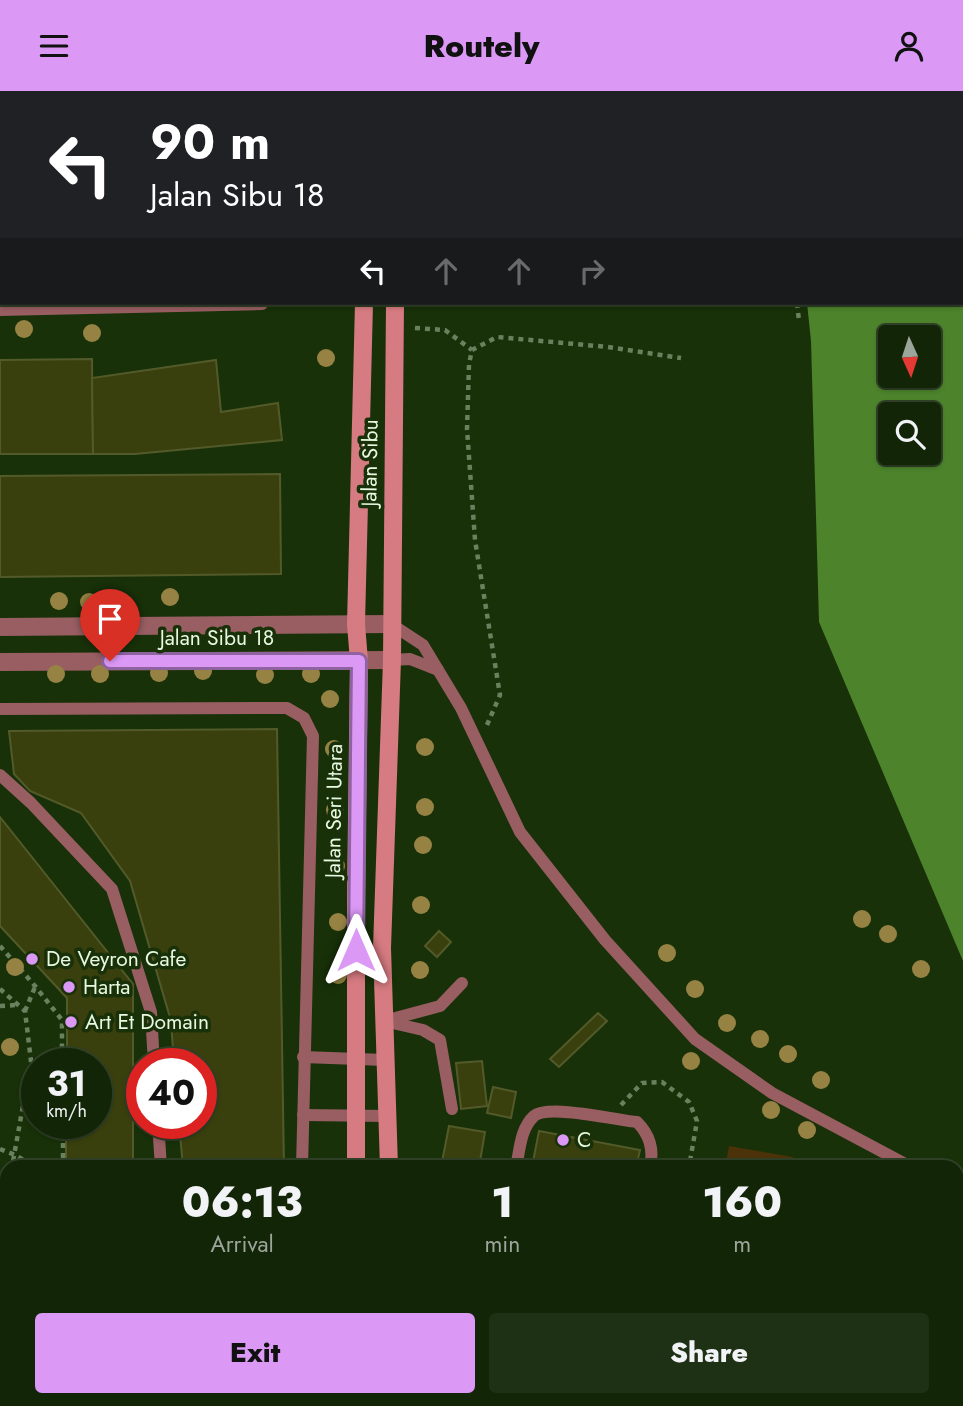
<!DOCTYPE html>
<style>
body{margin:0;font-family:Jost,sans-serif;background:#1f3115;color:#f1f3f6;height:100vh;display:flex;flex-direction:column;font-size:26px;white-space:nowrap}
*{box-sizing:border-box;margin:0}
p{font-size:23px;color:#9ca59b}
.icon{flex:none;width:38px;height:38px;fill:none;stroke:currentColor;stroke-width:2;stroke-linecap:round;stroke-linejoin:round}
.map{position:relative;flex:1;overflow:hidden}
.details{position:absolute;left:0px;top:1069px;width:964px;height:247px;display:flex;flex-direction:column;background:#122507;border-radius:21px 21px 0 0;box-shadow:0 2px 5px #0004,0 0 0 2px #314228}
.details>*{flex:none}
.hud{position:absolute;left:0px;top:0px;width:964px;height:214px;box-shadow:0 2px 5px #0004,0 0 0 2px #314228;background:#202124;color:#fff;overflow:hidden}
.needle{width:46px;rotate:177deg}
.buttons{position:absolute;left:878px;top:234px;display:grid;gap:14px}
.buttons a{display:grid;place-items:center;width:63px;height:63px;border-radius:7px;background:#122507;box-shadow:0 2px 5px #0004,0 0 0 2px #314228;font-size:35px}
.speed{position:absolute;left:21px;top:957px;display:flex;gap:14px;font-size:35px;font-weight:700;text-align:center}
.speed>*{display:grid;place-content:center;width:91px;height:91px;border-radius:50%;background:#122507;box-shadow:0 2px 5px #0004,0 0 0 2px #314228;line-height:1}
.speed small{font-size:18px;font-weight:400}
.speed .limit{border:10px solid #d22;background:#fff;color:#111}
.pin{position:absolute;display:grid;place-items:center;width:60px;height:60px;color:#fff;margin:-72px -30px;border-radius:50% 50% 50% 0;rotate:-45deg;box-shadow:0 0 7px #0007}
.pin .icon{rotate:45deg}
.me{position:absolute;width:77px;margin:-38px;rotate:0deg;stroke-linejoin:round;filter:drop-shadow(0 0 5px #0008)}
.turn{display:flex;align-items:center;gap:24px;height:147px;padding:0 35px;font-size:32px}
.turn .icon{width:91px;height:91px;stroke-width:2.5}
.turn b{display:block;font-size:49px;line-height:60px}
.lanes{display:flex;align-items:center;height:66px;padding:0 35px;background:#0003;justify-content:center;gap:35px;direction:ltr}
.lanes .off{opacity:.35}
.eta{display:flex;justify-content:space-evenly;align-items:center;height:119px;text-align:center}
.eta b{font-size:42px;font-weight:800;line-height:49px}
.cta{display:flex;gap:14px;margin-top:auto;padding:14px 35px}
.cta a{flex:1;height:80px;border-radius:7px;background:#db99f5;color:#111;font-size:28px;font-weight:800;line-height:80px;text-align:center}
.cta a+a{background:#1f3115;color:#f1f3f6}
header{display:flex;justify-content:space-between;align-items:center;height:91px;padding:0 35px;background:#db99f5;color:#111;font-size:32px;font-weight:800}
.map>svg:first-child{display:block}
.green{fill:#4b3208}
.water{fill:#4c832b;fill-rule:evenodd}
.building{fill:#3a400d;stroke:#535a29;stroke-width:2}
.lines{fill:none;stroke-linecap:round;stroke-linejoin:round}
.path{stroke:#6a805f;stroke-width:4.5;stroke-dasharray:5 5;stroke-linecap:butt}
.lane{stroke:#985e62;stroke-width:12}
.street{stroke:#985e62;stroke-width:18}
.secondary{stroke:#d67b81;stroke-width:18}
.tree{fill:#968344}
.route-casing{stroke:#8e639f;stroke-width:18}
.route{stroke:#db99f5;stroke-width:12}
.poi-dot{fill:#db99f5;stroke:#183109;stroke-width:2.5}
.labels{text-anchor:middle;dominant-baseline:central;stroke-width:7;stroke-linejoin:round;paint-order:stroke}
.street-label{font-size:21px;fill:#e8f8e1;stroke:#183109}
.poi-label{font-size:21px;fill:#e8f8e1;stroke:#183109;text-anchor:start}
</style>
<header><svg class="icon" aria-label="menu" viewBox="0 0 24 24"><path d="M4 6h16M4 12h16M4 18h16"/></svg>Routely<svg class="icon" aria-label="person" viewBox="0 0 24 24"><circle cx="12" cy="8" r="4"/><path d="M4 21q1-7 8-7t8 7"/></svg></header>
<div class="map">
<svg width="963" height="1315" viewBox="0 0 963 1315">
<rect width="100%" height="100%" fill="#183109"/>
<g class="green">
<polygon points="729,1055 793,1066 791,1076 725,1076"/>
<polygon points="957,1176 963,1177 963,1315 793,1315 795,1309 957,1309"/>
</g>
<path class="water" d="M786 0H963V870L819 531 811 250 807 212H962V2ZM891 247H929V285H891ZM891 324H929V362H891Z"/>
<g class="building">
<polygon points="0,0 154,0 154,2 2,2 0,50"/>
<polygon points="154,0 213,0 213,2"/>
<polygon points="226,0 277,0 226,2"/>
<polygon points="464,0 545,0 464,2"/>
<polygon points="545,0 689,0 545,2"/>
<rect x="0" y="69" width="2" height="95"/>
<polygon points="92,268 93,363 0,363 0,269"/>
<polygon points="216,269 221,321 278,312 282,349 135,363 93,363 92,287"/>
<polygon points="280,383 281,483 0,486 0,385"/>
<polygon points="277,638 284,1076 183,1076 179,1032 201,1032 201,973 174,973 171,930 130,790 81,722 30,700 14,683 9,640"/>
<polygon points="0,726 133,893 133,1076 66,1076 66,1032 96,1032 96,973 67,973 67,907 0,835"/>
<polygon points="439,840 451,851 437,866 425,855"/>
<polygon points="598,922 607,930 559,976 550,968"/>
<polygon points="482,970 487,1015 461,1018 456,972"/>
<polygon points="493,996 516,1001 511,1027 487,1022"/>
<polygon points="449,1035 485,1041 479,1076 441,1076"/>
<polygon points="539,1040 640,1059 636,1076 532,1076"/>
<polygon points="7,1111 7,1175 0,1171 0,1122"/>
<polygon points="76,1309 254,1309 253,1315 77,1315"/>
<polygon points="481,1309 592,1309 591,1315 480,1315"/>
<polygon points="661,1309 727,1309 726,1315 659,1315"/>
</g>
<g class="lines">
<g class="path">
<polyline points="777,0 778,2"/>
<polyline points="797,212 799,230"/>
<polyline points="415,237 445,239 472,259"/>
<polyline points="487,634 500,604 475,449 467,338 469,273 472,259 497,246 608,256 681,267"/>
<polyline points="0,855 35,895 62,929 62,973"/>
<polyline points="0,898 25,920 31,970 12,1076"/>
<polyline points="0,915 17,914"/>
<polyline points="25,920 35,896"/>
<polyline points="27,996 37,999"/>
<polyline points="621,1014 642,992 662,991 689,1011 697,1030 689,1076"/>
<polyline points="63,1032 63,1076"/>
<polyline points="0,1058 15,1064 35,1076"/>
<polyline points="0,1106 7,1091"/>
<polyline points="957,1163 963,1164"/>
</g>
<g class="lane">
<polyline points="716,0 717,2"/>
<polyline points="435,2 435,0"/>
<polyline points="0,219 262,213"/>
<polyline points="391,533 423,554 461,617 520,741 605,849 695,948 772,1002 911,1076"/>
<polyline points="392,569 410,568 438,579"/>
<polyline points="0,618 287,617 304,627 313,645 302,1076"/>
<polyline points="0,684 31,712 112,798 151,921 154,973"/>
<polyline points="388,929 440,915 462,892"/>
<polyline points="384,930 423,939 440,949 452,1018"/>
<polyline points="303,966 385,969"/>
<polyline points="303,1024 387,1025"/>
<polyline points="158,1032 161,1076"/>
<path d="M516 1076C520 1059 520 1038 534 1025 548 1013 617 1029 637 1031 650 1044 654 1059 650 1076"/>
<polyline points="957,1101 963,1103"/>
<polyline points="0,1198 7,1206"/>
<polyline points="0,1228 7,1235"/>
<polyline points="51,1309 52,1315"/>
<polyline points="387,1309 393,1315"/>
<polyline points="270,1315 271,1309"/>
<polyline points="471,1315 472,1309"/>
<polyline points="607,1315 608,1309"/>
</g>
<g class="street">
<polyline points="0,536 391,533"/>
<polyline points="0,571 392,569"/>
</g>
<g class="secondary">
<polyline points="369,2 369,0"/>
<polyline points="399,2 399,0"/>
<polyline points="356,1076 356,805 359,570 356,533 364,212"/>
<polyline points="389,1076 382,857 392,569 395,212"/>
<polyline points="324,1315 325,1309"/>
<polyline points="363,1315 364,1309"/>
</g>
</g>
<g class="tree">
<circle cx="24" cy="238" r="9"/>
<circle cx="92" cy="242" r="9"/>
<circle cx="326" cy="267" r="9"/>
<circle cx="170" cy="506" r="9"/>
<circle cx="59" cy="510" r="9"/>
<circle cx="89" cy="511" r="9"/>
<circle cx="203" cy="580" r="9"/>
<circle cx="159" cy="582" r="9"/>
<circle cx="56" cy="583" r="9"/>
<circle cx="100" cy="583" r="9"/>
<circle cx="311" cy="583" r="9"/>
<circle cx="265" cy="584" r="9"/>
<circle cx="330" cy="608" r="9"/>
<circle cx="425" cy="656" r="9"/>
<circle cx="334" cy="658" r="9"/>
<circle cx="425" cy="716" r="9"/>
<circle cx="335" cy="719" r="9"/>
<circle cx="423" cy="754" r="9"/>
<circle cx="336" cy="775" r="9"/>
<circle cx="421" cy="814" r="9"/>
<circle cx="862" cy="828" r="9"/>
<circle cx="338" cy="831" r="9"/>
<circle cx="888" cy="843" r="9"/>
<circle cx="667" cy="862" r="9"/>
<circle cx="15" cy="876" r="9"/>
<circle cx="921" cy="878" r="9"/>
<circle cx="420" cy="879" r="9"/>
<circle cx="338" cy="884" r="9"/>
<circle cx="695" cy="898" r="9"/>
<circle cx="727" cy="932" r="9"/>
<circle cx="760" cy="948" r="9"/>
<circle cx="10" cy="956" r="9"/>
<circle cx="788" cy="963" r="9"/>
<circle cx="691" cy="970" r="9"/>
<circle cx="821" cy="989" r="9"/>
<circle cx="771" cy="1019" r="9"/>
<circle cx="807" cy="1039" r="9"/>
</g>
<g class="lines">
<defs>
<polyline id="route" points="110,570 359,570 356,859"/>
</defs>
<use href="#route" class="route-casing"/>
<use href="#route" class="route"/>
</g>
<g class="poi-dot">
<circle cx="32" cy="868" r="7"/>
<circle cx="69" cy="896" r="7"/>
<circle cx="71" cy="931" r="7"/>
<circle cx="563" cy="1049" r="7"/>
</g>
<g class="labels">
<g class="street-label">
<text transform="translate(370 372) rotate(-89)">Jalan Sibu</text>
<text x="217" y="547">Jalan Sibu 18</text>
<text transform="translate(334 720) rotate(-89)">Jalan Seri Utara</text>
</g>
<g class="poi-label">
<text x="46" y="868">De Veyron Cafe</text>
<text x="83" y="896">Harta</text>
<text x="85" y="931">Art Et Domain</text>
<text x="577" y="1049">C</text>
</g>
</g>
</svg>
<div class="buttons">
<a><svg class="needle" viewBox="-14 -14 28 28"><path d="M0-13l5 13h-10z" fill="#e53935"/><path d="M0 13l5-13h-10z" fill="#9ca59b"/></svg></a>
<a><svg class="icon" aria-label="search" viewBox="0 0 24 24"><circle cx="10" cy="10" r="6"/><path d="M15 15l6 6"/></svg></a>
</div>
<div class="speed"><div>31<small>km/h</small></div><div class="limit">40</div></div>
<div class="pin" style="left:110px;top:570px;background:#d93025"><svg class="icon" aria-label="arrive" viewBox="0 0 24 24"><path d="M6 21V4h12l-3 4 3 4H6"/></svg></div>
<svg class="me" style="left:356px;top:859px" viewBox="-20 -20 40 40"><path d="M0-17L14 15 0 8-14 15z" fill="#db99f5" stroke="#fff" stroke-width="4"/></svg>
<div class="hud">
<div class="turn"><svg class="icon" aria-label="left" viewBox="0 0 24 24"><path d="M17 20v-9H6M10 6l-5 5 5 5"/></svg><div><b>90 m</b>Jalan Sibu 18</div></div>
<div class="lanes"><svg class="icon" aria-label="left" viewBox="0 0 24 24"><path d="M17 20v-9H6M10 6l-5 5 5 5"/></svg><svg class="icon off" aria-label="ahead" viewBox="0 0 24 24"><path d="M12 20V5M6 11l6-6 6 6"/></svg><svg class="icon off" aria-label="ahead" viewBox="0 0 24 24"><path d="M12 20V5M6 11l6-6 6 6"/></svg><svg class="icon off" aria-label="right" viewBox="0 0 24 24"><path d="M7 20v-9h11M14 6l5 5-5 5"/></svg></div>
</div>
<section class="details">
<div class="eta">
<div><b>06:13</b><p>Arrival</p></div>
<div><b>1</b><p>min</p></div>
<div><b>160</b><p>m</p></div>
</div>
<div class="cta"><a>Exit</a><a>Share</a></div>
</section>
</div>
